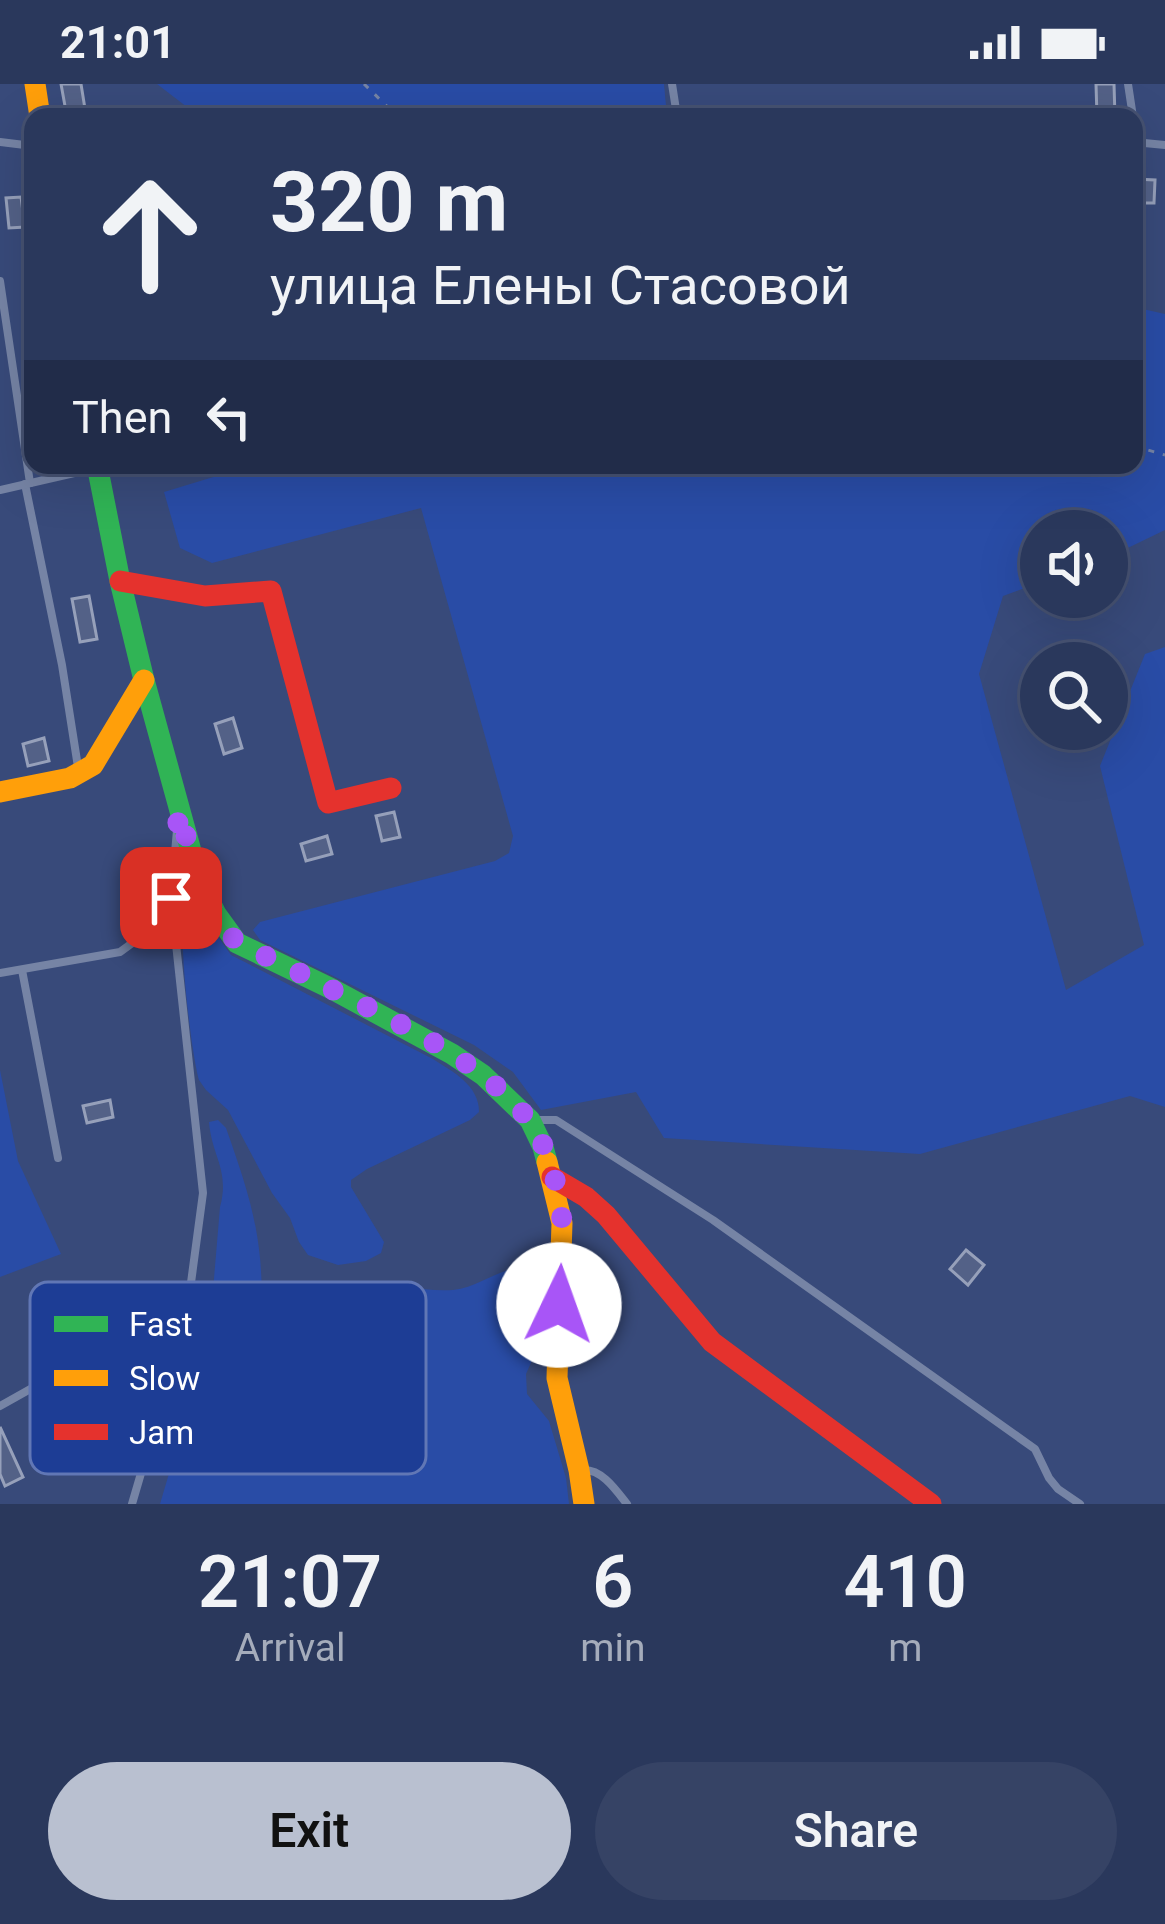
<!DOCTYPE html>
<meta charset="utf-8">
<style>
body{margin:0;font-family:Roboto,sans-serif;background:#364365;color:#f1f3f6;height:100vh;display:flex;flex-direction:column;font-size:45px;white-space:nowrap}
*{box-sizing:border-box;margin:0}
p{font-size:39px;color:#a5acbb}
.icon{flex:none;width:66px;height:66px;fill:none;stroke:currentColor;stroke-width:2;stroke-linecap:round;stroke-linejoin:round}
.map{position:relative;height:1420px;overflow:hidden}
.details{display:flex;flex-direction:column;background:#2a385c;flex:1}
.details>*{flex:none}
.top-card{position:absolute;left:24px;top:24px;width:1119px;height:366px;border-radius:24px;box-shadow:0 12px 48px #0002,0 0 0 3px #465272;background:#2a385c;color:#f1f3f6;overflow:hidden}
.fabs{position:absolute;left:1020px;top:426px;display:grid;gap:24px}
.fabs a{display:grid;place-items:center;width:108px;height:108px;border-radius:50%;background:#2a385c;box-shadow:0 12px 48px #0002,0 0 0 3px #465272;font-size:60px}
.pin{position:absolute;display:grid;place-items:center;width:102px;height:102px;color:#fff;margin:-51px;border-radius:24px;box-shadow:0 6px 18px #0006}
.me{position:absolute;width:132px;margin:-66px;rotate:3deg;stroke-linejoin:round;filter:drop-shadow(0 0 9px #0008)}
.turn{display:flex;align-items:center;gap:42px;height:252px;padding:0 48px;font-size:54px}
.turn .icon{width:156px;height:156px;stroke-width:2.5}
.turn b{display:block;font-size:84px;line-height:102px}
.then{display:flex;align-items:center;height:114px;padding:0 48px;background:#0003;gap:24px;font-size:45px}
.eta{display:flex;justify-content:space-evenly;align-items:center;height:204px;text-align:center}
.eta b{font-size:72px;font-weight:600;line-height:84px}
.primary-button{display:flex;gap:24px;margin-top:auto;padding:24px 48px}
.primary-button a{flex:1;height:138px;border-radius:72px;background:#b9c0d0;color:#111;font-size:48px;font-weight:600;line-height:138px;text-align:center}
.primary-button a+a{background:#364365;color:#f1f3f6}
.status{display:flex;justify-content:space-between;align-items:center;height:84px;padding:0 60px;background:#2a385c;direction:ltr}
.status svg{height:33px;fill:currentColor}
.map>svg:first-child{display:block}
.green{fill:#294ca6}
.building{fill:#536187;stroke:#96a0ba;stroke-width:3}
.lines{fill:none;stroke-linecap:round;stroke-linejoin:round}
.path{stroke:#7684a5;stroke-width:3;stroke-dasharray:6 9;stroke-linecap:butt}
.lane{stroke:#7684a5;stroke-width:8}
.fast{stroke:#30b455;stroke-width:21}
.slow{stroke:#ff9f0a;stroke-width:21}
.jam{stroke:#e5322d;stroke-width:21}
.route{stroke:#a855f7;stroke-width:21;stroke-dasharray:0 37.8}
.key{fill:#1d3d95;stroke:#6177b5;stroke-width:3}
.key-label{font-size:33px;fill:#fff}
</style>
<div class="status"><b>21:01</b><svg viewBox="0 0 49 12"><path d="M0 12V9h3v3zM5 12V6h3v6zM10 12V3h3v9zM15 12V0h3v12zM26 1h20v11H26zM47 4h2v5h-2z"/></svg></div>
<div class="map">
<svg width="1165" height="1420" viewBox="0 0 1165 1420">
<rect width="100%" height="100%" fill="#384a7a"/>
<g class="green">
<polygon points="157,0 664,0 667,33 200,33"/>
<polygon points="1134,223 1165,230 1165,446 1107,474 1107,447 1041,447 1041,498 1003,512 979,590 1066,906 1144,861 1100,682 1145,570 1165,563 1165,1023 1130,1012 920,1070 664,1054 636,1008 541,1026 513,988 474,961 260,856 253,846 260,838 495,777 509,769 513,752 421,424 212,479 180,464 164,408 243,384 243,381 1134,381"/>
<path d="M191 820 197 823 231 871 433 975C453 988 479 1001 479 1028L470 1036 367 1085 351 1096V1103L384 1158 381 1169 366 1177 338 1181 308 1171 299 1158 290 1134 272 1109 228 1026 206 1006 199 996C191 968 177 848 185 823Z"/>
<polygon points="0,986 18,1077 61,1170 0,1193"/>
<path d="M218 1036 226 1044C240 1084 254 1123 259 1165 263 1194 260 1222 269 1251L281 1258 338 1226 365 1197C392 1200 427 1208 453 1206 481 1203 500 1182 527 1184L539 1224 534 1272 526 1290 527 1310 549 1337 566 1394 569 1420H160L209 1254 220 1123C230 1086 212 1073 209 1038Z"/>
</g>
<g class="building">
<polygon points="61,0 81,0 86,31 67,33"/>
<polygon points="1096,0 1114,0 1115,33 1097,33"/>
<polygon points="1134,95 1155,96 1154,119 1134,119"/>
<polygon points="21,113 25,143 9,144 6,114"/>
<polygon points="89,512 97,555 80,558 72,515"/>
<polygon points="233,634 242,664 224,670 215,640"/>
<polygon points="44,654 49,677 28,682 23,660"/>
<polygon points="394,728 400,753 382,757 376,732"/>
<polygon points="327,752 332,770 306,777 301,760"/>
<polygon points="110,1016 113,1033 87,1039 83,1022"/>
<polygon points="966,1166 984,1181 968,1201 950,1185"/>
<polygon points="0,1343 23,1393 5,1402 0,1390"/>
</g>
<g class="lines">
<g class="path">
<polyline points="364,0 398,33"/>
<polyline points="1134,362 1165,371"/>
</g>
<g class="lane">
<polyline points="672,0 677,32 680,33"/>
<polyline points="1128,0 1133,33"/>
<polyline points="1134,42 1136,57"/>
<polyline points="0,58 33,62"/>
<polyline points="1134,58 1165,61"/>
<polyline points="0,197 30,399"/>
<polyline points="25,400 62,581 78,683"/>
<polyline points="0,406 96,384"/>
<polyline points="22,886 58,1074"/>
<polyline points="0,889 120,868 150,846 170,815"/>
<polyline points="534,1036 556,1036 713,1136 1035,1365 1049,1394 1058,1405 1080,1420"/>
<polyline points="0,1322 82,1276 186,1236"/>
<path d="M583 1386C602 1385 616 1406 627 1420"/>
<polyline points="132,1420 186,1236 203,1109 171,814 177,746"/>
</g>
<polyline class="fast" points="97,381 120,497 144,596 199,796 216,830 237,859 332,905 452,970 483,991 530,1036 543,1063 547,1078"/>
<g class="slow">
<polyline points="35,0 40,33"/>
<polyline points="0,708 70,694 93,681 144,596"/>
<polyline points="547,1078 562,1139 557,1294 579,1386 584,1420"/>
</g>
<g class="jam">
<polyline points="120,497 205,512 271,507 328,719 391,704"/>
<polyline points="552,1093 586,1113 606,1131 712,1258 931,1420"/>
</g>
</g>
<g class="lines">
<path class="route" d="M171 814 179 727C190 765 206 834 239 859 245 864 256 867 263 871 283 880 302 890 321 900 387 933 482 976 527 1034 548 1060 560 1106 562 1138 565 1165 560 1194 559 1221"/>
</g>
<rect x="30" y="1198" width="396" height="192" rx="18" class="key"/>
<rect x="54" y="1232" width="54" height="16" fill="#30b455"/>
<rect x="54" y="1286" width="54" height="16" fill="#ff9f0a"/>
<rect x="54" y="1340" width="54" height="16" fill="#e5322d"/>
<g class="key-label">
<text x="129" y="1252">Fast</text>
<text x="129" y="1306">Slow</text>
<text x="129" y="1360">Jam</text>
</g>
</svg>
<div class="fabs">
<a><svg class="icon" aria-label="sound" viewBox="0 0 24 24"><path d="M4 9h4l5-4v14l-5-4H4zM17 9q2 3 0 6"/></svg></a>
<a><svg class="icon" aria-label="search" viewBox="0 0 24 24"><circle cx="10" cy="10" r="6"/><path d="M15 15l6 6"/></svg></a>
</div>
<div class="pin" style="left:171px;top:814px;background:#d93025"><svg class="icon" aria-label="arrive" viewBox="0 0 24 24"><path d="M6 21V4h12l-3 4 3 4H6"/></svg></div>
<svg class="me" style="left:559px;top:1221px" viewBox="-20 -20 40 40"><circle r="19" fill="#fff"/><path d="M0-13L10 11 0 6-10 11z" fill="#a855f7"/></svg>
<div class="top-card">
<div class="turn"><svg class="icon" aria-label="ahead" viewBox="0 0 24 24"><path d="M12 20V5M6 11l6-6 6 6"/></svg><div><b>320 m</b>улица Елены Стасовой</div></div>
<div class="then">Then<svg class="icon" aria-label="left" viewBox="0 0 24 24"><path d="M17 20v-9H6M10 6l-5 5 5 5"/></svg></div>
</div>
</div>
<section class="details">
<div class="eta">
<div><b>21:07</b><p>Arrival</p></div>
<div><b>6</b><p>min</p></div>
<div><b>410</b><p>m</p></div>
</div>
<div class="primary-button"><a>Exit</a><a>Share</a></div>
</section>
